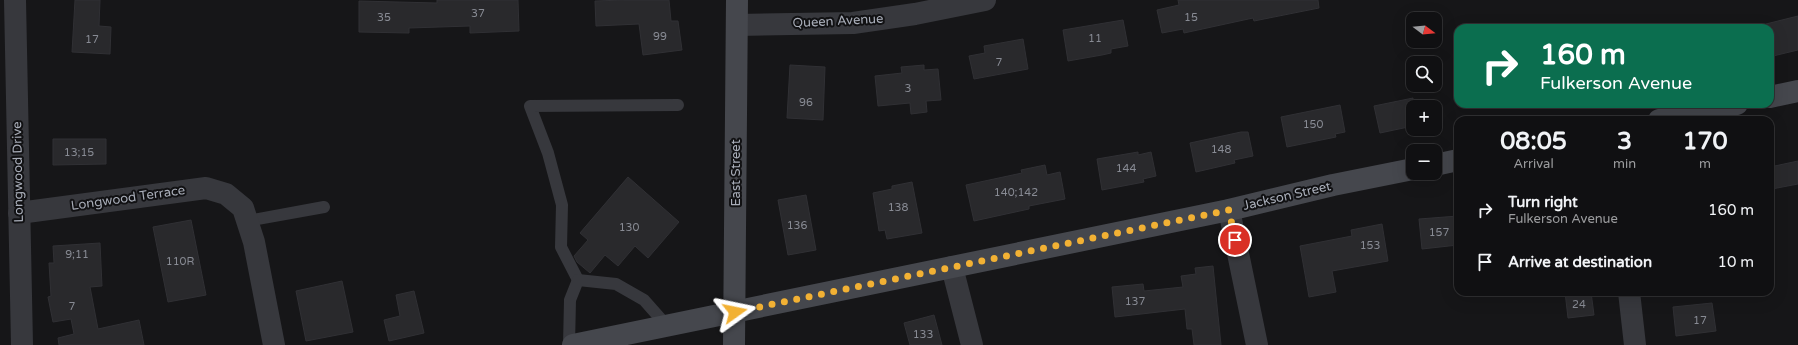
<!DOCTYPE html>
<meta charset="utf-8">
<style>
body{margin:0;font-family:"Varela Round",sans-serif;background:#1e1e20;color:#f1f3f6;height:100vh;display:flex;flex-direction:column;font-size:15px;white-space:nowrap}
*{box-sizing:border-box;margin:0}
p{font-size:13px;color:#9c9d9f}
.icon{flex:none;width:22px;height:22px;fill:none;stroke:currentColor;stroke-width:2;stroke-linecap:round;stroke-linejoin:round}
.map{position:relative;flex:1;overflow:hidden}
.side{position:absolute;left:1454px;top:116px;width:320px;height:180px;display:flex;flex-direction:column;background:#101012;border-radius:12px;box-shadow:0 4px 16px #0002,0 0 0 1px #303032}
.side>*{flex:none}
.hud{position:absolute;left:1454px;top:24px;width:320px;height:84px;border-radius:12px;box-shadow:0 4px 16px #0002,0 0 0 1px #303032;background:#0b6e4f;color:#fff;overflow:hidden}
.needle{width:26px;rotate:106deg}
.tools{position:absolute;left:1406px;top:12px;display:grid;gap:8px}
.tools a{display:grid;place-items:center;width:36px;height:36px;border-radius:8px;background:#101012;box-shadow:0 4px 16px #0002,0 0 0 1px #303032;font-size:20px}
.pin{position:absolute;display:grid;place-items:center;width:34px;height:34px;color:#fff;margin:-17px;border:2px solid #fff;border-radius:50%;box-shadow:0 1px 4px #0007}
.me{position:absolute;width:44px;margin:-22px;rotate:78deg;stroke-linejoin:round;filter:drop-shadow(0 0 3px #0008)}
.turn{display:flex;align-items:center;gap:14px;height:84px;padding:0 20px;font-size:18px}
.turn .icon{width:52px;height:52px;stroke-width:2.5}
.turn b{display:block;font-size:28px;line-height:34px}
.eta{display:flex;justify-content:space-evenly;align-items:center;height:68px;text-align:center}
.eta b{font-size:24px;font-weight:800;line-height:28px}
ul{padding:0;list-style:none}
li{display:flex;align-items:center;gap:12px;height:52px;padding:0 20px}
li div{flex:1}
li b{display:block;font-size:15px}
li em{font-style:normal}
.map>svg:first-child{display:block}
.building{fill:#29292c;stroke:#303034}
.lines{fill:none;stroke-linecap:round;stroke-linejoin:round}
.lane{stroke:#37383d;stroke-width:12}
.street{stroke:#37383d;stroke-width:22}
.secondary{stroke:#45474d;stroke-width:22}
.route{stroke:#f2b134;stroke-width:7;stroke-dasharray:0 12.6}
.labels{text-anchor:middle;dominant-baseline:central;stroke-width:4;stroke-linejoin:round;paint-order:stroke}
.number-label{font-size:11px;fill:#888b94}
.street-label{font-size:13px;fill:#a8adb8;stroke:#111113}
</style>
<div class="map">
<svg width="1798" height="345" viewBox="0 0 1798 345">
<rect width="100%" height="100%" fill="#161618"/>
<g class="building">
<polygon points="75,0 100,0 99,26 111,27 110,54 72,52"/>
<polygon points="437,0 518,0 519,31 470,33 470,26 409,28 409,33 359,32 359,1 437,3"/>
<polygon points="624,0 669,0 671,21 678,21 682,50 643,55 639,24 596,26 595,1"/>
<polygon points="1178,0 1318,0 1319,8 1254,21 1253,18 1184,33 1183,29 1162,33 1157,10 1179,5"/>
<polygon points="1798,16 1798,50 1773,56 1770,42 1770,28 1767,28 1766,24"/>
<polygon points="1123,20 1128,46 1111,49 1111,53 1102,55 1068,61 1063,30"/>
<polygon points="1023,39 1028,69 974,79 969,56 985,53 984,46"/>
<polygon points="790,65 825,67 823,120 787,118"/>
<polygon points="924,65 924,70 938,69 941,100 926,101 927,112 911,114 910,103 878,106 875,76 902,73 901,67"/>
<polygon points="1413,98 1413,126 1380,133 1374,106"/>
<polygon points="1340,105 1345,132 1335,134 1336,137 1287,147 1281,117"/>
<polygon points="1241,132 1248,132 1253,156 1234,160 1235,163 1196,172 1190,143"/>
<polygon points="53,139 106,139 106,164 53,165"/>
<polygon points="1138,152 1138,155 1151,152 1156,176 1143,179 1144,182 1102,190 1097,159"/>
<polygon points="1798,161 1798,184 1772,189 1770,167"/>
<polygon points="1045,165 1047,175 1060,172 1065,199 1029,206 1029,209 974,221 966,185 1022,173 1021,170"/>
<polygon points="628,177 679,222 648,258 635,246 618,266 605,255 590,273 577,262 574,256 588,240 580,233"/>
<polygon points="912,182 922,233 887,239 885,230 879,231 873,193 892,189 892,186"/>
<polygon points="806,195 816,250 788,255 778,200"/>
<polygon points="1458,216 1458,245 1422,249 1419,219"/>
<polygon points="191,220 206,295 168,302 153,227"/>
<polygon points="1382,224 1388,261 1332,271 1336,292 1309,297 1300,246 1352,236 1351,230"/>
<polygon points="100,243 102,286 90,287 98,329 139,320 144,345 59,345 58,338 74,334 71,319 53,322 48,297 51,296 49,263 54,263 53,246"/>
<polygon points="1213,266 1221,345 1194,345 1192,329 1187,329 1185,309 1115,317 1112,287 1143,284 1144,291 1183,287 1181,276 1196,274 1195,268"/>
<polygon points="342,281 353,332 306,341 296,291"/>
<polygon points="414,291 424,333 389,341 384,320 400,316 396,295"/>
<polygon points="1565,292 1591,292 1594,315 1568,318"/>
<polygon points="1712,303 1716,331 1676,336 1673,307"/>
<polygon points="934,315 942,345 910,345 904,323"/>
</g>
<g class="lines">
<g class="lane">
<polyline points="247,221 324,207"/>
<polyline points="578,280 561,247 562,205 548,153 530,106 678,105"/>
<polyline points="569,345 570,300 578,280 616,284 644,300 667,326"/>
</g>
<g class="street">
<polyline points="15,0 22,345"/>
<polyline points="737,25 853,23 915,14 985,0"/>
<polyline points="1229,210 1257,345"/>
<polyline points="19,213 206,188 226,194 243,208 254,242 274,345"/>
<polyline points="952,267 972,345"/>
<polyline points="1629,292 1635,345"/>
</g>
<g class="secondary">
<polyline points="1770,97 1798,91"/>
<polyline points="1659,120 1737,104"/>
<polyline points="1435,165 1458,160"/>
<polyline points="573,345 1229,210 1333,185 1413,169"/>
<polyline points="734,345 737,0"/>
</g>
</g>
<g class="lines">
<polyline class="route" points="735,312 1229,210 1235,240"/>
</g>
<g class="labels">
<g class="number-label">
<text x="478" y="13">37</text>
<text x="384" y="17">35</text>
<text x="1191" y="17">15</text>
<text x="660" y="36">99</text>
<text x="1095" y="38">11</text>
<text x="92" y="39">17</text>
<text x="999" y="62">7</text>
<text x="908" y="88">3</text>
<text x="806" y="102">96</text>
<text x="1313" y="124">150</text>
<text x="1221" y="149">148</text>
<text x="79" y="152">13;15</text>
<text x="1126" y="168">144</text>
<text x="1016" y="192">140;142</text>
<text x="898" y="207">138</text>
<text x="797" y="225">136</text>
<text x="629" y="227">130</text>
<text x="1439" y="232">157</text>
<text x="1370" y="245">153</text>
<text x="77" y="254">9;11</text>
<text x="180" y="261">110R</text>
<text x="1135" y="301">137</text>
<text x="1579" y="304">24</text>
<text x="72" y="306">7</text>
<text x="1700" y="320">17</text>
<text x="923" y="334">133</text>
</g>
<g class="street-label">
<text transform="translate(838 21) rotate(-3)">Queen Avenue</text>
<text transform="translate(18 172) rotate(-91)">Longwood Drive</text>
<text transform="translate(736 173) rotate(-90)">East Street</text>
<text transform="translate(1287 196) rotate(-13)">Jackson Street</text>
<text transform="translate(128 198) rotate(-8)">Longwood Terrace</text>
</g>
</g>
</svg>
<div class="tools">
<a><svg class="needle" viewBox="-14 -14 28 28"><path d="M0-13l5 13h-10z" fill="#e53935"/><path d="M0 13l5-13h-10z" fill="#9c9d9f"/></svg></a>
<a><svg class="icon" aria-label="search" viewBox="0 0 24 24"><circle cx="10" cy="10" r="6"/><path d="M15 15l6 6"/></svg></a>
<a>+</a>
<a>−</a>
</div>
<div class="pin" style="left:1235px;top:240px;background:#d93025"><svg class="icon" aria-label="arrive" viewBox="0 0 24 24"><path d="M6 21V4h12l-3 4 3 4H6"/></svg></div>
<svg class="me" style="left:735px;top:312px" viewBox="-20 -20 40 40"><path d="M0-17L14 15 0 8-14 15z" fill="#f2b134" stroke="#fff" stroke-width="4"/></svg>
<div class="hud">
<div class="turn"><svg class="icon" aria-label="right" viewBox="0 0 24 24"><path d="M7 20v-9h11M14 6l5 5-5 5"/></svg><div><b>160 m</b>Fulkerson Avenue</div></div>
</div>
<section class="side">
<div class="eta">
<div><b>08:05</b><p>Arrival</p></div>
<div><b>3</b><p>min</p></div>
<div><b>170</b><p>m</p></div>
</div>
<ul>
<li><svg class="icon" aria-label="right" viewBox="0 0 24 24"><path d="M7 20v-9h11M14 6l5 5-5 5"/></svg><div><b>Turn right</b><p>Fulkerson Avenue</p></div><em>160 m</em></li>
<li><svg class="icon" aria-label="arrive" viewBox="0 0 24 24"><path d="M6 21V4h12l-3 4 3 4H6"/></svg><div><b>Arrive at destination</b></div><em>10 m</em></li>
</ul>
</section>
</div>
